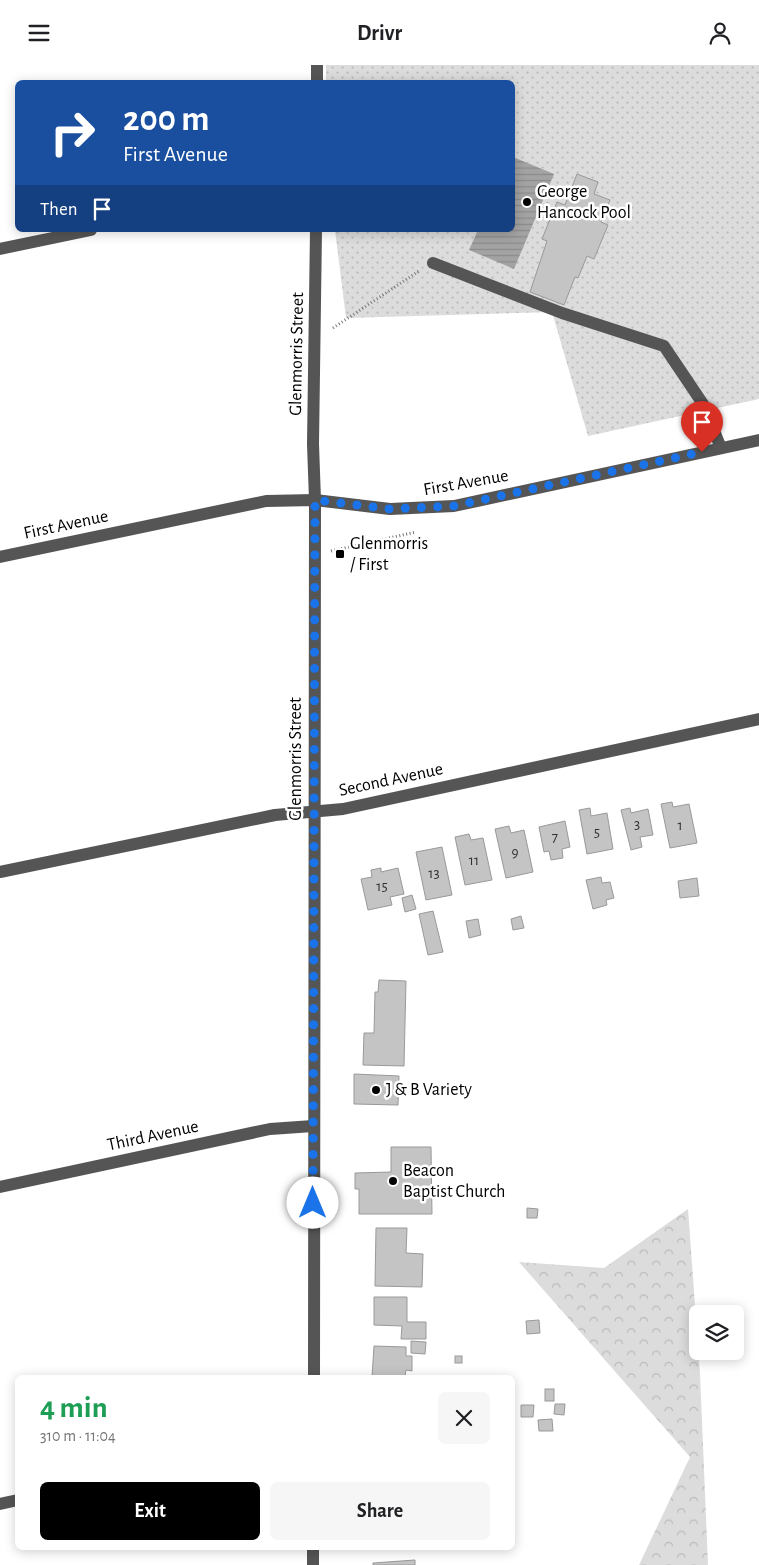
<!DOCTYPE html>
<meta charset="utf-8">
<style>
body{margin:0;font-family:"Alegreya Sans",sans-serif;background:#f6f6f6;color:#202124;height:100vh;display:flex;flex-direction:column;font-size:19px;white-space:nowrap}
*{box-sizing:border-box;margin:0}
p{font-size:16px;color:#757577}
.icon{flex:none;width:28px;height:28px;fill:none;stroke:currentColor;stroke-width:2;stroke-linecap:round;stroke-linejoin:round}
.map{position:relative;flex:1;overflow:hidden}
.panel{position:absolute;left:15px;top:1310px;width:500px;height:175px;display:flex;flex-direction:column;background:#fff;border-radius:8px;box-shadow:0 2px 12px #0003}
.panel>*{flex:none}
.guide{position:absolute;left:15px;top:15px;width:500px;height:152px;border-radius:8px;box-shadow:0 2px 12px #0003;background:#1a4fa0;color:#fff;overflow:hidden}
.buttons{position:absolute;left:689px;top:1240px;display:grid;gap:10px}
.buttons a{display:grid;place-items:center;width:55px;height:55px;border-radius:8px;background:#fff;box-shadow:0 2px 12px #0003;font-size:25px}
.pin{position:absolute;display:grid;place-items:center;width:42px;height:42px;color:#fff;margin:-51px -21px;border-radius:50% 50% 50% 0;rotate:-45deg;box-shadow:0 0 5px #0007}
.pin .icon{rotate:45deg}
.me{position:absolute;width:55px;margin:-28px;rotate:0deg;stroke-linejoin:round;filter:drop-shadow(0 0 4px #0008)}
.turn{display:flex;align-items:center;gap:18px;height:105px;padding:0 25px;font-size:22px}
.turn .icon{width:65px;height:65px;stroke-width:2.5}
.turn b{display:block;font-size:35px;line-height:42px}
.then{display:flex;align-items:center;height:48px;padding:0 25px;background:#0003;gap:10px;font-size:19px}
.round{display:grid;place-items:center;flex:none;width:52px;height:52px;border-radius:8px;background:#f6f6f6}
.headline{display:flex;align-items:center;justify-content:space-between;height:85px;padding:0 25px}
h1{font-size:30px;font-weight:700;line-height:38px;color:#1e9e55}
.cta{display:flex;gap:10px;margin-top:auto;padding:10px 25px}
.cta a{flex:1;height:58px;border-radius:8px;background:#000;color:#fff;font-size:20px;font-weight:700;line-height:58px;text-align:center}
.cta a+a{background:#f6f6f6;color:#202124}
header{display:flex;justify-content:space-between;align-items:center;height:65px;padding:0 25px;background:#fff;font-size:22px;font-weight:700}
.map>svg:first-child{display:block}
.forest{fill:url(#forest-crowns)}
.park{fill:url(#park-dots)}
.water{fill:url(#water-rules)}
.building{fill:#c4c4c4;stroke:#999}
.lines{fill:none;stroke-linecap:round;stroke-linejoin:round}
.path{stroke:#777;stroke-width:3;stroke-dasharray:1 2.5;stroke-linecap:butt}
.minor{stroke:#555;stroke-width:12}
.route{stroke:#1a73e8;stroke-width:9;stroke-dasharray:0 16.2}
.poi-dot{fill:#000;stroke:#fff;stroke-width:2}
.labels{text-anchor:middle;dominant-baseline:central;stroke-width:5;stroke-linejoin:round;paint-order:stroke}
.number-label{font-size:15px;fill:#313131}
.poi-label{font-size:18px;fill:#000;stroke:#fff;text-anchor:start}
.street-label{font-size:18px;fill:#000;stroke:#fff}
</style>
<header><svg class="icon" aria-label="menu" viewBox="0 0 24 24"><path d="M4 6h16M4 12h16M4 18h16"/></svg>Drivr<svg class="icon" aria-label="person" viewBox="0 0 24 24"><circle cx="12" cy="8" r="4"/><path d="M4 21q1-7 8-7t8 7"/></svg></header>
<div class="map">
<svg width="759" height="1500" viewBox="0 0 759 1500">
<defs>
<pattern id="forest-crowns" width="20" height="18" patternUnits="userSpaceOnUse" patternTransform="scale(1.25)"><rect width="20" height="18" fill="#dcdcdc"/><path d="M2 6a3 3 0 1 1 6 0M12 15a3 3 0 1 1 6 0" fill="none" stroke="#bbb"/></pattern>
<pattern id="park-dots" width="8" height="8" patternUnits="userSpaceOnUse" patternTransform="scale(1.25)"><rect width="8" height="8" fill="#dcdcdc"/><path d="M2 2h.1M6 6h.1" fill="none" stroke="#bbb" stroke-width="1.8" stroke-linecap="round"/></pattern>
<pattern id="water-rules" width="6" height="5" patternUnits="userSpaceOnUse" patternTransform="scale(1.25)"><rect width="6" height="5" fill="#a3a3a3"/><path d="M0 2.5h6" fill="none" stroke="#8b8b8b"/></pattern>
</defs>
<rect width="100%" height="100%" fill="#fff"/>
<polygon class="forest" points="688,1144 700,1309 708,1500 639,1500 690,1392 519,1197 604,1203"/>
<polygon class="park" points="326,0 759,0 759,334 588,371 552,247 346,253 335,165 512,165 512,18 326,17"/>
<polygon class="water" points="513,92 554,109 514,204 469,185 478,165 512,165"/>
<g class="building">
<polygon points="577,109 598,117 594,129 610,135 601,157 608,160 594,194 587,191 578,213 575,212 564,240 530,227 547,176 542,174 557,137 565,140"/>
<polygon points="672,737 673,742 689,739 697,778 670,783 661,739"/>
<polygon points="590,743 591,751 607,748 613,784 587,789 579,745"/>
<polygon points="630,743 631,748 648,744 653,770 640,772 642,782 631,785 621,745"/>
<polygon points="565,756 570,782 562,784 563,793 551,795 549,786 544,787 539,762"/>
<polygon points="509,761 511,768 524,765 533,807 506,813 495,764"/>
<polygon points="469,769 471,775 483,773 492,815 465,820 455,772"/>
<polygon points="442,782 452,830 426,835 416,787"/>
<polygon points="381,803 381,807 398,803 404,829 390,832 392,840 368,845 361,814 372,812 371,805"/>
<polygon points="601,812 602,818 610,817 614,833 606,835 607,840 593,844 586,815"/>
<polygon points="697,813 699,831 680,833 678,816"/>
<polygon points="412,830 416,844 405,847 402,833"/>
<polygon points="433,846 443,887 428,890 419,849"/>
<polygon points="521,851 524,863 513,865 511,854"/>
<polygon points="478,854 481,870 469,873 466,856"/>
<polygon points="379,915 406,916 404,1001 363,1000 364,968 374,968 375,927 378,927"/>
<polygon points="354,1009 399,1011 398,1040 354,1039"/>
<polygon points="391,1082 431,1082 432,1149 359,1149 359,1124 355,1124 355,1108 391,1107"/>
<polygon points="527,1143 538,1144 537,1153 527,1153"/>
<polygon points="376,1163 407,1163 406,1188 423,1189 422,1222 375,1221"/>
<polygon points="374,1232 407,1232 407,1257 426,1257 426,1274 401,1274 402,1261 374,1260"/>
<polygon points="539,1255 540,1268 527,1269 526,1256"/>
<polygon points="411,1276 426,1277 425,1289 411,1288"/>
<polygon points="374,1281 406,1282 406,1291 412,1291 412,1306 406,1305 405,1312 372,1312"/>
<rect x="455" y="1291" width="7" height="7"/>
<rect x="545" y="1324" width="9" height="12"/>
<polygon points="555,1339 565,1339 564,1350 554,1349"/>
<polygon points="521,1340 534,1340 533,1352 521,1352"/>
<polygon points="552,1354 553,1366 539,1366 538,1355"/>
<polygon points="415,1495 415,1500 373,1500 373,1498"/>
</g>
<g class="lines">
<g class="path">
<polyline points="333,263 419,206"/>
<polyline points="331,486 416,467"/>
</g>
<g class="minor">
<polyline points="317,18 317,0"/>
<polyline points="0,184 91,165"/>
<polyline points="433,198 562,248 664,281 703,339 721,383"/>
<polyline points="0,492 266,436 315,435 390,444 454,441 759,375"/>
<polyline points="0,807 275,750 343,744 759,654"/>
<polyline points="0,1122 270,1064 313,1061"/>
<polyline points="314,1312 315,435 313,379 316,165"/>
<polyline points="0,1439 18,1435"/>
<polyline points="313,1500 313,1482"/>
</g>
</g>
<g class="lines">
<polyline class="route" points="313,1138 315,435 390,444 454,441 702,387"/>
</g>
<g class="poi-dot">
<circle cx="527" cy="137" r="5"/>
<rect x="335" y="484" width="10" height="10" rx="2.5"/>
<circle cx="376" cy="1025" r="5"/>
<circle cx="393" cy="1116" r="5"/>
</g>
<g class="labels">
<g class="number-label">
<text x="637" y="759">3</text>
<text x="680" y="760">1</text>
<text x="597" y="767">5</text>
<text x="555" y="772">7</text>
<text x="515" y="787">9</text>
<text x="474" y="795">11</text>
<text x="434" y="808">13</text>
<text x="382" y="821">15</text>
</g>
<g class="poi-label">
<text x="537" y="127">George<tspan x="537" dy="21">Hancock Pool</tspan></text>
<text x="350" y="479">Glenmorris<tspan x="350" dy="21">/ First</tspan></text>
<text x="386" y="1025">J &amp; B Variety</text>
<text x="403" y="1106">Beacon<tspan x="403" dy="21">Baptist Church</tspan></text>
</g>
<g class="street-label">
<text transform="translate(297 289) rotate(-89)">Glenmorris Street</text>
<text transform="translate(466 418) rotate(-10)">First Avenue</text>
<text transform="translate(66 460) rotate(-12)">First Avenue</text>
<text transform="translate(296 694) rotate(-90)">Glenmorris Street</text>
<text transform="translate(391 715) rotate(-12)">Second Avenue</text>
<text transform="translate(153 1071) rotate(-12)">Third Avenue</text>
</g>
</g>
</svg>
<div class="buttons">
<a><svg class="icon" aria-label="layers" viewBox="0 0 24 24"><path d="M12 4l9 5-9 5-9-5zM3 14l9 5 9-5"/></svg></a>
</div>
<div class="pin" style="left:702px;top:387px;background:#d93025"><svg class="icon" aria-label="arrive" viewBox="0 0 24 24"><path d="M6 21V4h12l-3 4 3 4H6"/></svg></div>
<svg class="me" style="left:313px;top:1138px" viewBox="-20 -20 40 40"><circle r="19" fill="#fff"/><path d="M0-13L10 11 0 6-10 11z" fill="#1a73e8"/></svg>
<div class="guide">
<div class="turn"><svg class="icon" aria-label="right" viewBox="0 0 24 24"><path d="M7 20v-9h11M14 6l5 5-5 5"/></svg><div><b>200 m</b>First Avenue</div></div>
<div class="then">Then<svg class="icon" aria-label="arrive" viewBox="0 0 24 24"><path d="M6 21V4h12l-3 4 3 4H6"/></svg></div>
</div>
<section class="panel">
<div class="headline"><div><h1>4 min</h1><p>310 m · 11:04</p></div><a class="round"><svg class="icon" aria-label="close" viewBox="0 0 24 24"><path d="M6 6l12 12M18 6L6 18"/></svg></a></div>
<div class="cta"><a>Exit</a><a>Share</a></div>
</section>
</div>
